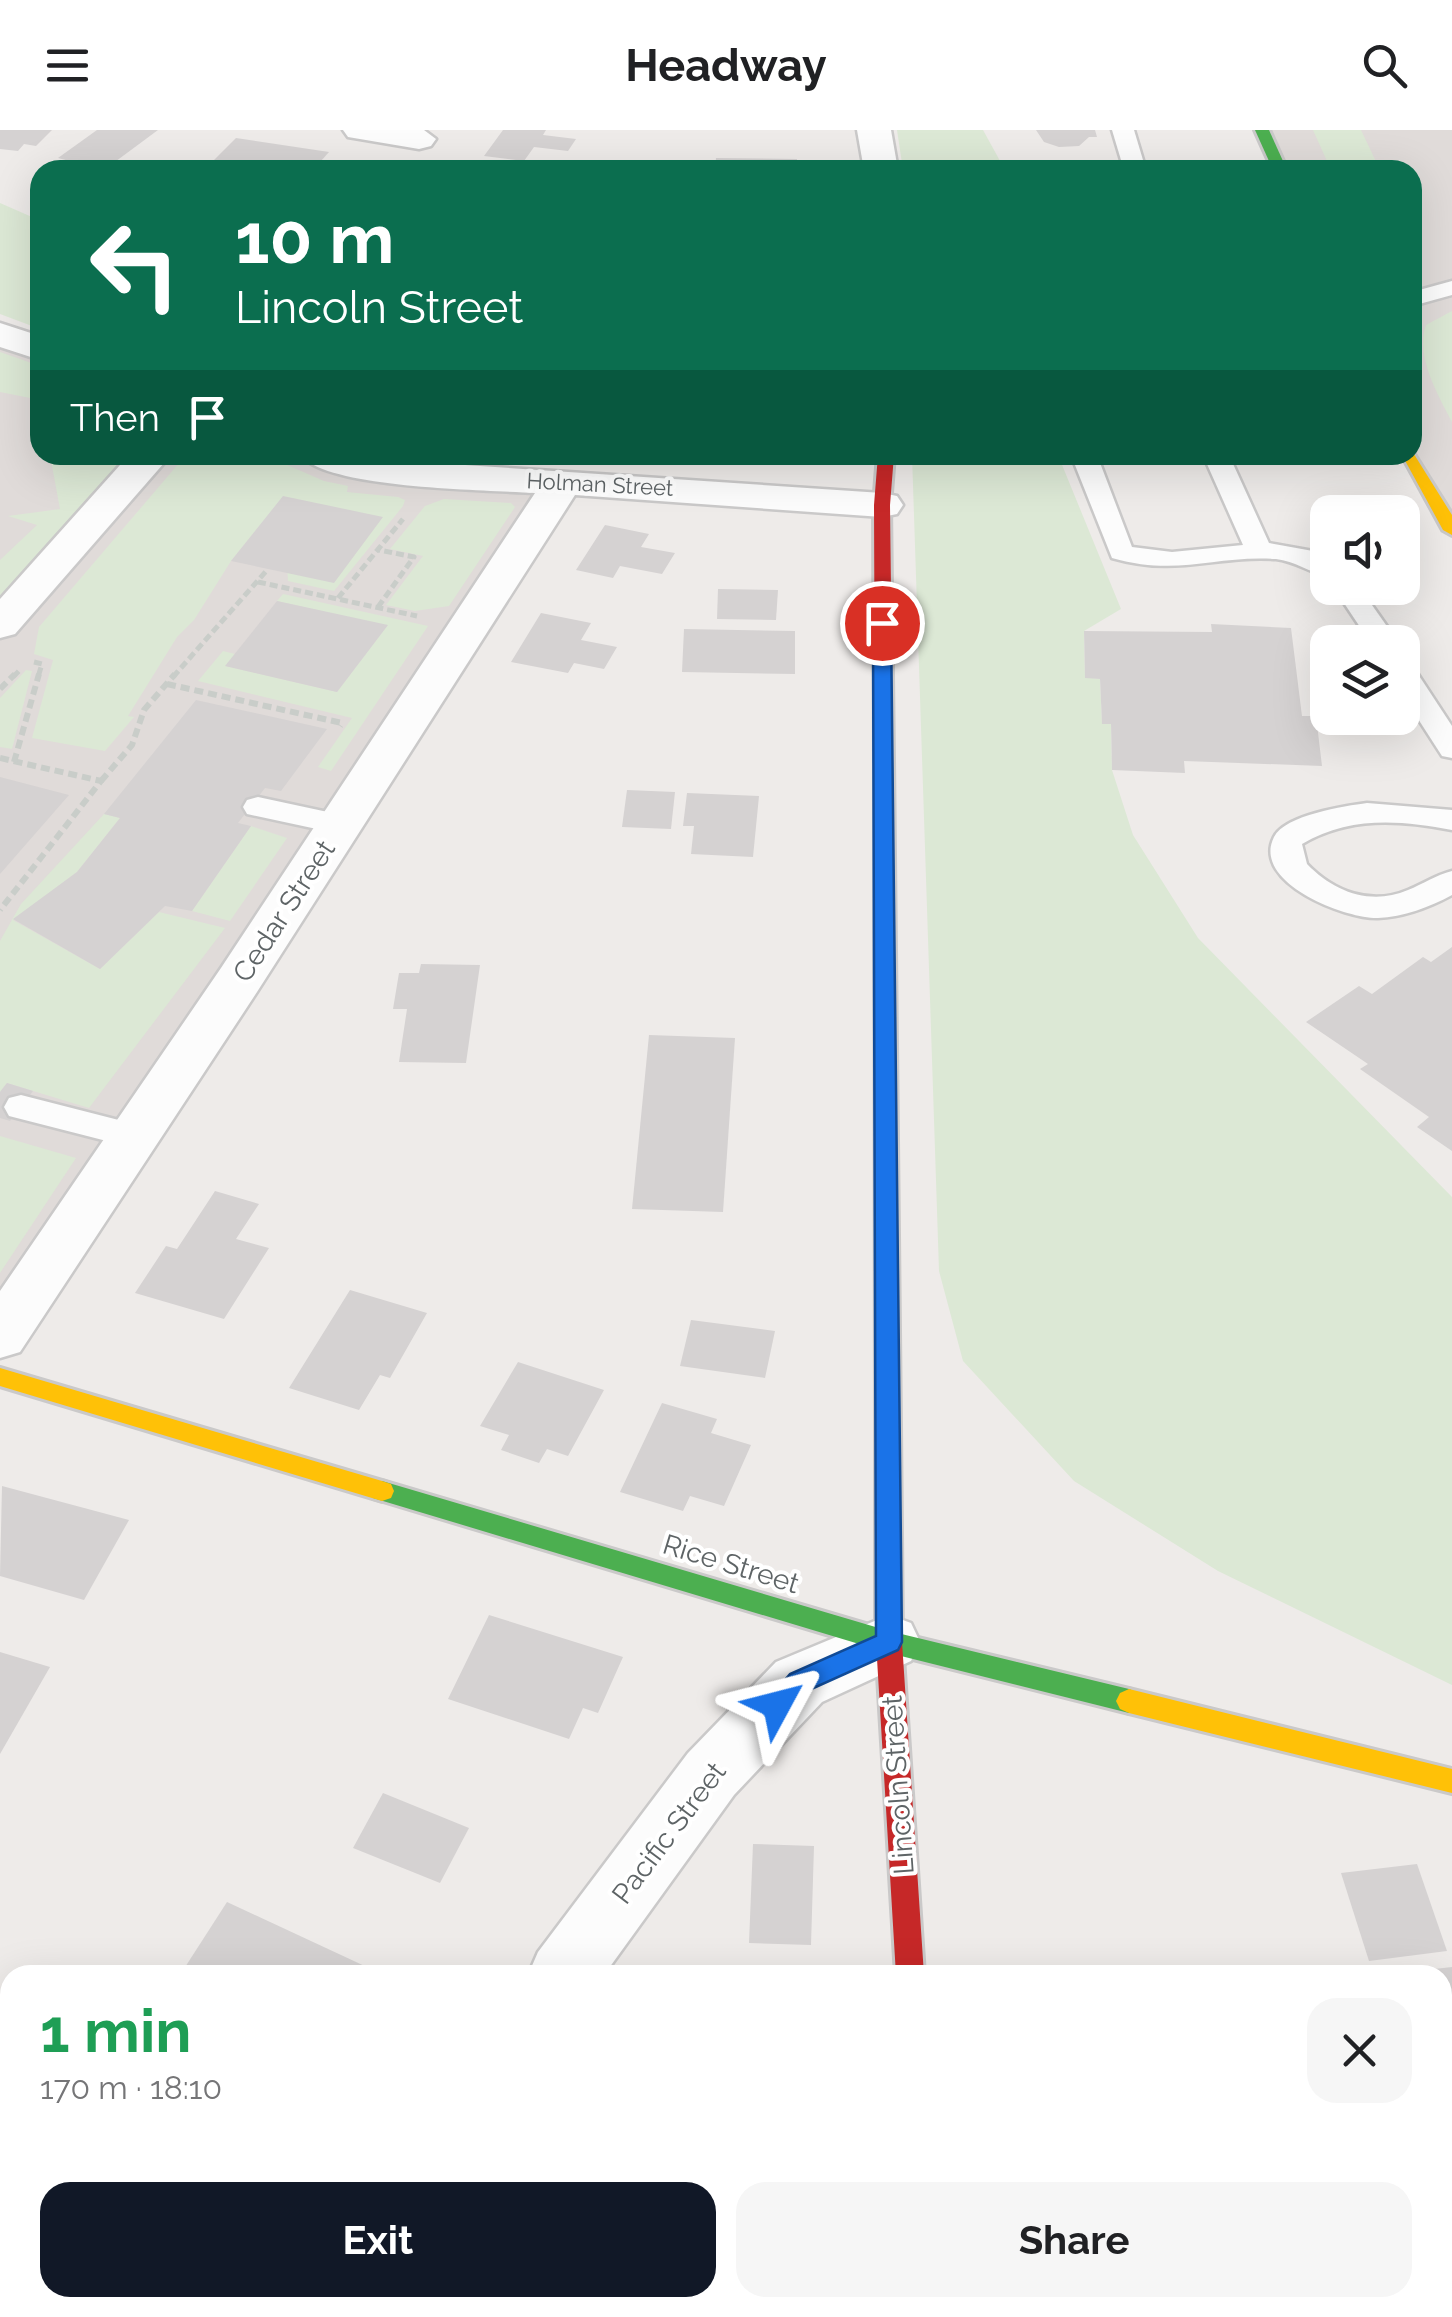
<!DOCTYPE html>
<meta charset="utf-8">
<style>
body{margin:0;font-family:Raleway,sans-serif;background:#f6f6f6;color:#202124;height:100vh;display:flex;flex-direction:column;font-size:38px;white-space:nowrap}
*{box-sizing:border-box;margin:0}
p{font-size:32px;color:#757577}
.icon{flex:none;width:55px;height:55px;fill:none;stroke:currentColor;stroke-width:2;stroke-linecap:round;stroke-linejoin:round}
.map{position:relative;flex:1;overflow:hidden}
.panel{position:absolute;left:0px;top:1835px;width:1452px;height:352px;display:flex;flex-direction:column;background:#fff;border-radius:30px 30px 0 0;box-shadow:0 10px 40px #0002}
.panel>*{flex:none}
.banner{position:absolute;left:30px;top:30px;width:1392px;height:305px;border-radius:30px;box-shadow:0 10px 40px #0002;background:#0b6e4f;color:#fff;overflow:hidden}
.tools{position:absolute;left:1310px;top:365px;display:grid;gap:20px}
.tools a{display:grid;place-items:center;width:110px;height:110px;border-radius:20px;background:#fff;box-shadow:0 10px 40px #0002;font-size:50px}
.pin{position:absolute;display:grid;place-items:center;width:85px;height:85px;color:#fff;margin:-42px;border:5px solid #fff;border-radius:50%;box-shadow:0 2px 10px #0007}
.me{position:absolute;width:110px;margin:-55px;rotate:52deg;stroke-linejoin:round;filter:drop-shadow(0 0 8px #0008)}
.turn{display:flex;align-items:center;gap:35px;height:210px;padding:0 40px;font-size:45px}
.turn .icon{width:130px;height:130px;stroke-width:2.5}
.turn b{display:block;font-size:70px;line-height:85px}
.then{display:flex;align-items:center;height:95px;padding:0 40px;background:#0003;gap:20px;font-size:38px}
.round{display:grid;place-items:center;flex:none;width:105px;height:105px;border-radius:30px;background:#f6f6f6}
.summary{display:flex;align-items:center;justify-content:space-between;height:170px;padding:0 40px}
h1{font-size:60px;font-weight:700;line-height:75px;color:#1e9e55}
.cta{display:flex;gap:20px;margin-top:auto;padding:20px 40px}
.cta a{flex:1;height:115px;border-radius:30px;background:#111827;color:#fff;font-size:40px;font-weight:700;line-height:115px;text-align:center}
.cta a+a{background:#f6f6f6;color:#202124}
header{display:flex;justify-content:space-between;align-items:center;height:130px;padding:0 40px;background:#fff;font-size:45px;font-weight:700}
.map>svg:first-child{display:block}
.education{fill:#e0dbd9}
.green{fill:#dce8d5}
.building{fill:#d5d2d2}
.lines{fill:none;stroke-linecap:round;stroke-linejoin:round}
.lane-casing{stroke:#cac9c9;stroke-width:5}
.street-casing{stroke:#cac9c9;stroke-width:5}
.fast-casing{stroke:#cac9c9;stroke-width:6}
.slow-casing{stroke:#cac9c9;stroke-width:6}
.jam-casing{stroke:#cac9c9;stroke-width:6}
.path-far1{stroke:#c9cdc9;stroke-width:5;stroke-dasharray:8 4;stroke-linecap:butt}
.path{stroke:#c9cdc9;stroke-width:6;stroke-dasharray:9 5;stroke-linecap:butt}
.lane{fill:#fcfcfc;fill-rule:evenodd}
.street{fill:#fcfcfc;fill-rule:evenodd}
.fast{fill:#4caf50;fill-rule:evenodd}
.slow{fill:#ffc107;fill-rule:evenodd}
.jam{fill:#c62828;fill-rule:evenodd}
.route{fill:#1a73e8;stroke:#114b97;stroke-width:2.5}
.labels{text-anchor:middle;dominant-baseline:central;stroke-width:8;stroke-linejoin:round;paint-order:stroke}
.far-street-label{font-size:22px;fill:#5e6466;stroke:#fff}
.street-label{font-size:28px;fill:#5e6466;stroke:#fff}
</style>
<header><svg class="icon" aria-label="menu" viewBox="0 0 24 24"><path d="M4 6h16M4 12h16M4 18h16"/></svg>Headway<svg class="icon" aria-label="search" viewBox="0 0 24 24"><circle cx="10" cy="10" r="6"/><path d="M15 15l6 6"/></svg></header>
<div class="map">
<svg width="1452" height="2187" viewBox="0 0 1452 2187">
<rect width="100%" height="100%" fill="#eeebe9"/>
<g class="education">
<polygon points="1262,0 1452,0 1452,400 1412,325 1412,40 1280,40"/>
<polygon points="0,204 40,219 40,325 321,325 563,352 0,1206"/>
</g>
<g class="green">
<polygon points="897,0 983,0 1005,40 903,40"/>
<polygon points="1313,0 1361,0 1380,40 1331,40"/>
<polygon points="0,73 32,87 40,95 40,199 0,184"/>
<path d="M1452 181V292C1438 265 1415 226 1426 195Z"/>
<polygon points="0,222 40,236 40,278 30,268 0,262"/>
<polygon points="50,325 132,325 0,466 0,430 37,395 8,386 60,379"/>
<polygon points="186,325 264,325 324,351 348,356 347,362 398,367 405,370 403,376 334,461 288,451 283,367 231,431 194,490 177,507 128,586 134,587 105,621 32,608 53,530 34,524 39,497"/>
<polygon points="912,325 1058,325 1121,479 1084,501 1085,547 1100,549 1102,593 1111,594 1112,640 1133,705 1198,808 1452,1067 1452,1555 1218,1441 1074,1351 963,1231 939,1141"/>
<polygon points="444,369 511,373 515,377 449,476 415,481 386,475 423,426 390,419 425,376"/>
<polygon points="283,464 428,496 331,641 318,637 352,588 198,551 223,521 235,524 226,536 337,562 387,496 277,471"/>
<polygon points="26,540 32,541 12,619 0,617 0,568"/>
<polygon points="104,684 120,688 77,742 13,790 100,839 159,782 225,798 89,978 7,953 0,962 0,811 21,774"/>
<polygon points="251,696 287,708 230,791 192,781"/>
<polygon points="0,1006 76,1028 0,1143"/>
</g>
<g class="building">
<polygon points="0,0 52,0 36,16 24,14 18,21 0,19"/>
<polygon points="97,0 158,0 104,40 58,28"/>
<polygon points="503,0 546,0 543,5 576,9 568,21 534,17 524,31 484,26"/>
<polygon points="1036,0 1095,0 1097,7 1089,7 1079,16 1059,17 1044,12"/>
<polygon points="236,8 329,22 313,40 246,40 210,34"/>
<polygon points="716,28 797,29 797,40 715,40"/>
<polygon points="283,366 383,387 334,453 231,431"/>
<polygon points="605,395 649,404 641,417 675,423 662,444 620,436 613,448 576,440"/>
<polygon points="718,459 778,460 776,490 717,489"/>
<polygon points="277,471 388,495 337,562 225,536"/>
<polygon points="541,483 591,493 581,510 617,517 604,539 574,533 568,543 511,532"/>
<polygon points="1211,494 1291,498 1302,586 1316,586 1322,636 1184,631 1185,643 1112,640 1111,594 1102,594 1100,549 1085,548 1084,501 1212,502"/>
<polygon points="684,499 795,501 795,544 682,542"/>
<polygon points="196,570 327,599 281,661 265,658 238,693 251,696 192,781 165,776 100,839 13,789 77,742 120,688 104,684"/>
<polygon points="0,647 69,665 0,744"/>
<polygon points="627,660 675,662 671,699 622,697"/>
<polygon points="687,663 759,666 753,727 691,724 694,696 683,696"/>
<polygon points="1452,817 1452,1021 1417,997 1429,987 1360,939 1368,934 1306,892 1359,856 1372,864 1423,827 1431,832"/>
<polygon points="421,834 480,835 466,933 399,932 407,879 393,879 399,843 419,843"/>
<polygon points="649,905 735,908 723,1082 632,1079"/>
<polygon points="7,953 33,961 10,991 0,988 0,962"/>
<polygon points="215,1061 259,1074 236,1109 269,1118 224,1189 135,1163 166,1116 177,1119"/>
<polygon points="350,1160 427,1183 390,1248 380,1245 359,1280 289,1258"/>
<polygon points="691,1190 775,1201 765,1248 680,1236"/>
<polygon points="518,1232 604,1260 568,1326 547,1319 539,1333 501,1320 509,1305 480,1296"/>
<polygon points="662,1273 717,1289 711,1303 751,1315 724,1376 690,1366 683,1381 620,1362"/>
<polygon points="2,1356 129,1390 84,1470 0,1446"/>
<polygon points="489,1485 623,1527 598,1583 583,1578 569,1609 448,1569"/>
<polygon points="0,1522 50,1537 0,1624"/>
<polygon points="383,1663 469,1698 440,1753 353,1718"/>
<polygon points="753,1714 814,1716 811,1815 749,1813"/>
<polygon points="1417,1734 1447,1821 1369,1831 1341,1743"/>
<polygon points="227,1772 384,1845 180,1845"/>
<polygon points="1452,1837 1452,1961 1442,1962 1442,1845 1408,1842"/>
<polygon points="42,2178 190,2178 184,2187 57,2187"/>
<polygon points="1293,2178 1402,2178 1404,2187 1295,2187"/>
</g>
<g class="lines">
<defs>
<g id="lane">
<polygon points="1112,0 1134,0 1146,40 1124,40"/>
<polygon points="1452,151 1452,165 1412,176 1412,162"/>
<path d="M1071 325H1097L1132 417 1172 422 1243 415 1203 325H1229L1269 413 1313 421 1328 428V447C1309 442 1295 431 1276 429 1213 425 1179 447 1112 428Z"/>
<polygon points="1334,458 1360,458 1398,512 1370,512"/>
<polygon points="1402,532 1412,535 1452,596 1452,628 1442,626 1402,564"/>
<polygon points="258,667 351,687 355,694 351,701 340,704 247,684 243,677 247,670"/>
<path d="M1367 673 1452 680V700C1400 690 1349 686 1302 714L1307 734C1334 762 1371 776 1408 760 1423 754 1436 745 1452 741V765C1430 777 1403 787 1378 788 1346 789 1251 753 1274 707 1285 685 1345 676 1367 673Z"/>
<polygon points="21,965 146,997 151,1006 146,1015 134,1018 9,986 4,977 9,968"/>
</g>
<g id="street">
<polygon points="343,0 424,0 436,9 431,16 419,19 348,7"/>
<polygon points="857,0 891,0 898,40 864,40"/>
<polygon points="0,193 40,206 40,230 0,217"/>
<polygon points="129,325 171,325 15,504 0,508 0,469"/>
<path d="M301 325H364L405 331 882 363 897 366 903 375 897 384 882 387 575 365 257 862 20 1222 0 1228V1161L221 838 535 363C491 360 325 359 301 325Z"/>
<polygon points="889,1485 911,1493 920,1512 911,1531 822,1572 734,1665 604,1845 528,1845 538,1822 688,1623 776,1532"/>
<polygon points="277,2178 356,2178 352,2187 273,2187"/>
<polygon points="892,2178 968,2178 969,2187 893,2187"/>
</g>
<g id="fast">
<polygon points="1255,0 1269,0 1287,40 1273,40"/>
<polygon points="884,623 893,629 900,1296 897,1303 888,1306 879,1303 876,1296 875,629"/>
<polygon points="382,1351 889,1501 1129,1559 1138,1563 1142,1571 1138,1579 1129,1583 889,1523 373,1368 370,1361 373,1354"/>
</g>
<g id="slow">
<polygon points="1412,321 1452,385 1452,405 1443,400 1402,325 1412,325"/>
<polygon points="0,1238 382,1351 391,1354 394,1361 391,1368 382,1371 0,1256"/>
<polygon points="1129,1559 1452,1639 1452,1663 1129,1583 1120,1579 1116,1571 1120,1563"/>
</g>
<g id="jam">
<polygon points="878,325 894,325 890,375 893,629 884,635 875,629 874,375"/>
<polygon points="888,1286 897,1289 900,1296 902,1512 924,1845 896,1845 876,1512 876,1296 879,1289"/>
</g>
</defs>
<use href="#lane" class="lane-casing"/>
<use href="#street" class="street-casing"/>
<use href="#fast" class="fast-casing"/>
<use href="#slow" class="slow-casing"/>
<use href="#jam" class="jam-casing"/>
<g class="path-far1">
<polyline points="258,452 417,486"/>
<polyline points="338,468 403,389"/>
<polyline points="378,477 414,427 379,420"/>
<polyline points="34,532 42,534 38,547"/>
<polyline points="13,547 21,539"/>
<polyline points="173,547 268,439"/>
</g>
<g class="path">
<polyline points="167,554 342,593 340,596"/>
<polyline points="0,559 15,544"/>
<polyline points="0,628 101,651 0,780"/>
<polyline points="14,632 39,544"/>
<polyline points="101,651 132,615 144,580 175,544"/>
</g>
<use href="#lane" class="lane"/>
<use href="#street" class="street"/>
<use href="#fast" class="fast"/>
<use href="#slow" class="slow"/>
<use href="#jam" class="jam"/>
</g>
<polygon class="route" points="882,488 891,493 902,1512 898,1520 809,1560 787,1583 777,1587 768,1583 764,1575 790,1544 876,1506 873,493"/>
<g class="labels">
<g class="far-street-label">
<text transform="translate(600 354) rotate(3)">Holman Street</text>
</g>
<g class="street-label">
<text transform="translate(284 781) rotate(-57)">Cedar Street</text>
<text transform="translate(731 1434) rotate(17)">Rice Street</text>
<text transform="translate(898 1655) rotate(-94)">Lincoln Street</text>
<text transform="translate(669 1703) rotate(-53)">Pacific Street</text>
</g>
</g>
</svg>
<div class="tools">
<a><svg class="icon" aria-label="sound" viewBox="0 0 24 24"><path d="M4 9h4l5-4v14l-5-4H4zM17 9q2 3 0 6"/></svg></a>
<a><svg class="icon" aria-label="layers" viewBox="0 0 24 24"><path d="M12 4l9 5-9 5-9-5zM3 14l9 5 9-5"/></svg></a>
</div>
<div class="pin" style="left:882px;top:493px;background:#d93025"><svg class="icon" aria-label="arrive" viewBox="0 0 24 24"><path d="M6 21V4h12l-3 4 3 4H6"/></svg></div>
<svg class="me" style="left:777px;top:1575px" viewBox="-20 -20 40 40"><path d="M0-17L14 15 0 8-14 15z" fill="#1a73e8" stroke="#fff" stroke-width="4"/></svg>
<div class="banner">
<div class="turn"><svg class="icon" aria-label="left" viewBox="0 0 24 24"><path d="M17 20v-9H6M10 6l-5 5 5 5"/></svg><div><b>10 m</b>Lincoln Street</div></div>
<div class="then">Then<svg class="icon" aria-label="arrive" viewBox="0 0 24 24"><path d="M6 21V4h12l-3 4 3 4H6"/></svg></div>
</div>
<section class="panel">
<div class="summary"><div><h1>1 min</h1><p>170 m · 18:10</p></div><a class="round"><svg class="icon" aria-label="close" viewBox="0 0 24 24"><path d="M6 6l12 12M18 6L6 18"/></svg></a></div>
<div class="cta"><a>Exit</a><a>Share</a></div>
</section>
</div>
